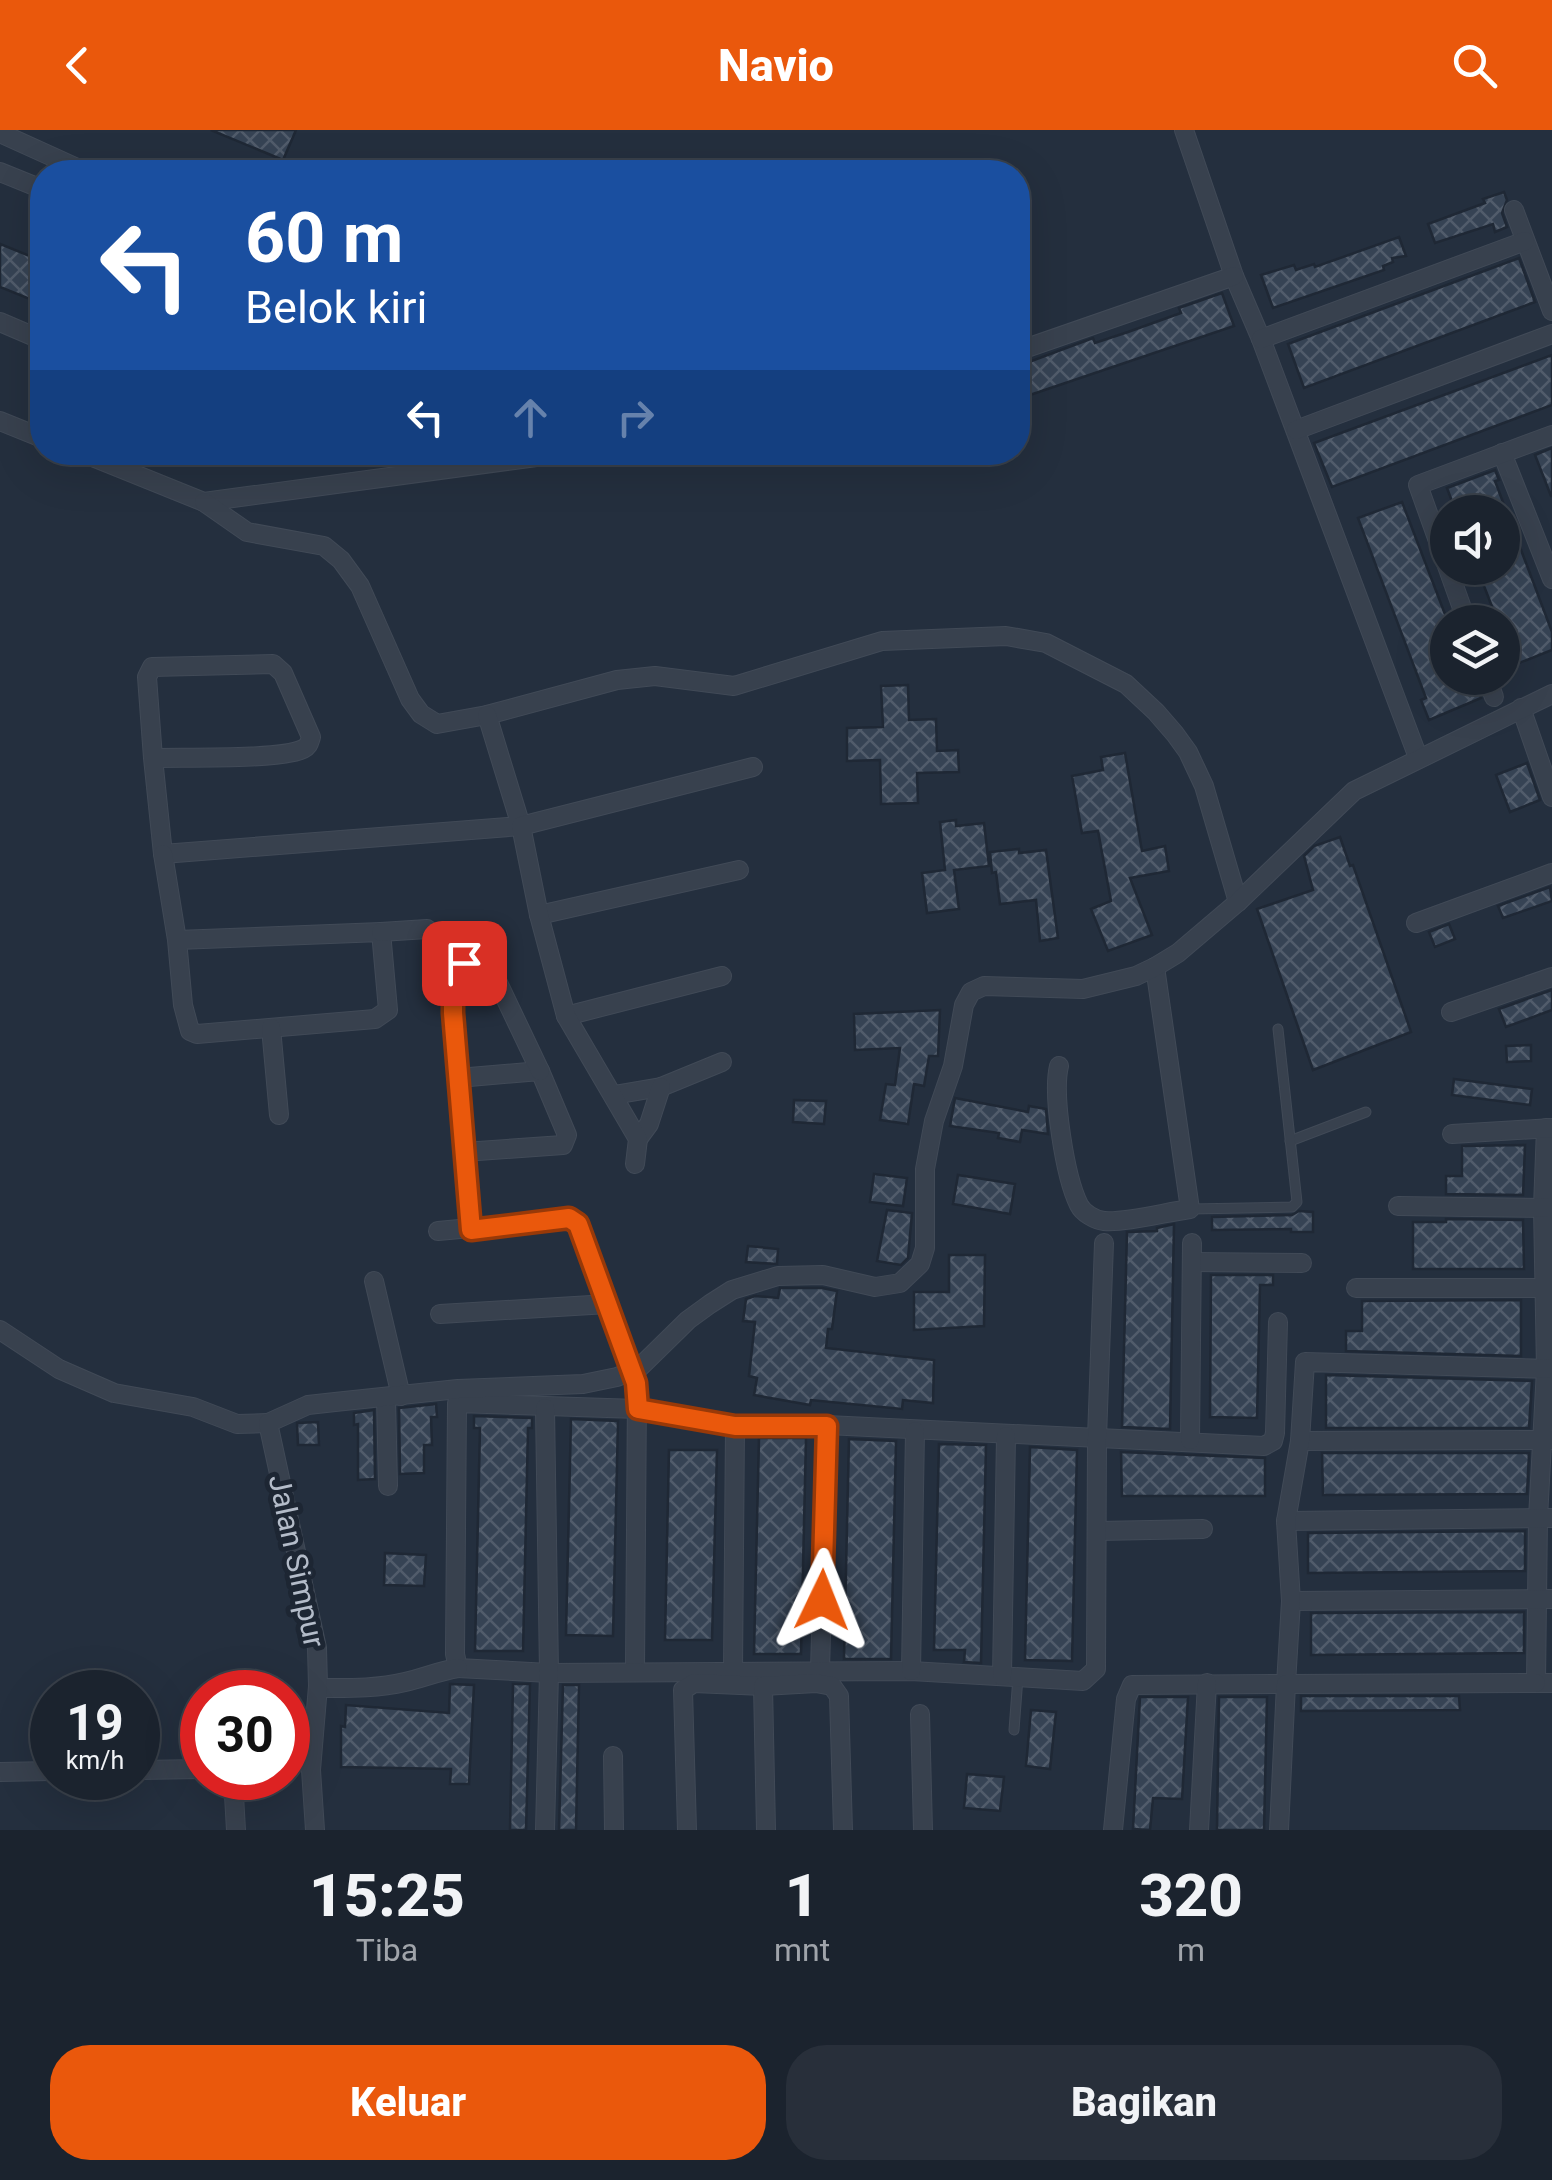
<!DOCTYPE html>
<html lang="id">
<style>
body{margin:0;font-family:Roboto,sans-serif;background:#282f3a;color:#f1f3f6;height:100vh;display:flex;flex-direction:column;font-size:38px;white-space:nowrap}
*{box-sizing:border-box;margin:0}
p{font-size:32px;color:#a0a4aa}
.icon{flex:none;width:55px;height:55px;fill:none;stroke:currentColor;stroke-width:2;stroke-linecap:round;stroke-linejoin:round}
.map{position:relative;height:1700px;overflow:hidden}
.drawer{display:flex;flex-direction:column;background:#1b232e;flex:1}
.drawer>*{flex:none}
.banner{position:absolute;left:30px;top:30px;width:1000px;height:305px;border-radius:40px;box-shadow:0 10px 40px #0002,0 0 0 2px #39404a;background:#1a4fa0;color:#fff;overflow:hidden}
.tools{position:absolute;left:1430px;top:365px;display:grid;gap:20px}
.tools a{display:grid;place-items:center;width:90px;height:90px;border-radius:50%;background:#1b232e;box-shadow:0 10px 40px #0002,0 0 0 2px #39404a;font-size:50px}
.speed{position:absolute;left:30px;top:1540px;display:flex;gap:20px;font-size:50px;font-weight:700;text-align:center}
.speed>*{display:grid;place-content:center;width:130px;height:130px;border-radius:50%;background:#1b232e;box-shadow:0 10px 40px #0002,0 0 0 2px #39404a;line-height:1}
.speed small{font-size:25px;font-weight:400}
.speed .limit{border:15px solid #d22;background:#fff;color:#111}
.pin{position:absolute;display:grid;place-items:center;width:85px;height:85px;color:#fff;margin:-42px;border-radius:20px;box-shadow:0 5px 15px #0006}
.me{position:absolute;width:110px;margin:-55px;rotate:2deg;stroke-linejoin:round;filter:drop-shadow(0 0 8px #0008)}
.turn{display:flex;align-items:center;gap:35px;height:210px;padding:0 50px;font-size:45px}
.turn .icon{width:130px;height:130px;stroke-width:2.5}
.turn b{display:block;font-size:70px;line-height:85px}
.lanes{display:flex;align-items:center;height:95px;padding:0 50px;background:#0003;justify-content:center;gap:50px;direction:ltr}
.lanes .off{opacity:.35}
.eta{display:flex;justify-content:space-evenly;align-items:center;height:170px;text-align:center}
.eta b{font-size:60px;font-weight:800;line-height:70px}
.action{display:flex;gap:20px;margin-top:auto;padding:20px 50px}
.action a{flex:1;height:115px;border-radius:40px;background:#ea580c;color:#fff;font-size:40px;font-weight:800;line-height:115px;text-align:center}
.action a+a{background:#282f3a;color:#f1f3f6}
header{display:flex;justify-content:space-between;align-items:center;height:130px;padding:0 50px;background:#ea580c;color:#fff;font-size:45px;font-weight:800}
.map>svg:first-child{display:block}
.building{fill:url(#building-cross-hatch);stroke:#1f2835;stroke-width:2.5}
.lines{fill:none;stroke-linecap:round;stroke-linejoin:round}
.lane-casing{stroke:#414a57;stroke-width:11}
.street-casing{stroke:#414a57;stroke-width:20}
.lane{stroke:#38414e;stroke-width:9}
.street{stroke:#38414e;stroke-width:18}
.route-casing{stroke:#983908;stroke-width:25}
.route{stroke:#ea580c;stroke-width:18}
.labels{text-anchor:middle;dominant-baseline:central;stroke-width:10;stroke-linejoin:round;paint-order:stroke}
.street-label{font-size:30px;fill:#b4bcc9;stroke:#1d2633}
</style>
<header><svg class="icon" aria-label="back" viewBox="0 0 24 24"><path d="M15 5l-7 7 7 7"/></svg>Navio<svg class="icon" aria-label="search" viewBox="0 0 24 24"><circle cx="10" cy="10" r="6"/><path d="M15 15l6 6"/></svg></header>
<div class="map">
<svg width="1552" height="1700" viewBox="0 0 1552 1700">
<defs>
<pattern id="building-cross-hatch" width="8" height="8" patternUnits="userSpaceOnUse" patternTransform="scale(2.5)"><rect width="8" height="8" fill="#364354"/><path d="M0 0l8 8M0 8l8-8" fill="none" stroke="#515c6b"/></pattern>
</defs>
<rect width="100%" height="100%" fill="#242f3e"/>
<g class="building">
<polygon points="211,0 296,0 283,30"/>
<polygon points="1504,62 1507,70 1502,83 1507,97 1495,102 1493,94 1435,113 1428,94 1485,73 1483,69"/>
<polygon points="1399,107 1406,126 1392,128 1393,132 1383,136 1384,140 1273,178 1261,145 1294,135 1296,140 1314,134 1315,137"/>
<polygon points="0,114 42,131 42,174 0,157"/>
<polygon points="1519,128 1535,172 1304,258 1288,214"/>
<polygon points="1222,163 1234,196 1018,269 1018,236 1093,208 1095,213 1128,202 1181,183 1179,178"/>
<polygon points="1552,225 1552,275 1332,357 1314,313"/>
<polygon points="1552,318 1552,366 1551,366 1535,325"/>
<polygon points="1495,340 1499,350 1495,351 1552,502 1552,520 1514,535 1502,505 1502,492 1498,492 1477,438 1502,438 1502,382 1456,382 1447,358"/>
<polygon points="1402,372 1448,492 1448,548 1475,548 1481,568 1429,590 1421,570 1426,568 1358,388"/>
<polygon points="908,555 909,590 936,589 937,621 958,620 959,642 917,643 918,673 881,674 880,630 847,631 847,598 883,597 881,556"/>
<polygon points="1125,623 1142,721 1165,716 1169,741 1130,748 1152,805 1108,821 1091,779 1111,771 1098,701 1082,703 1072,646 1103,640 1101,627"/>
<polygon points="1527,633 1540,670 1510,682 1496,645"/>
<polygon points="956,690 956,696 984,693 989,736 954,740 959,779 927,783 922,743 945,740 940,692"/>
<polygon points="1340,707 1350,736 1353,735 1411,902 1313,940 1257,779 1313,760 1304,726 1314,716"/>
<polygon points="1019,719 1019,723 1046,720 1058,808 1040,811 1036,770 1000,774 996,742 992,743 990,722"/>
<polygon points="1550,757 1552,771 1503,788 1498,776"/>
<polygon points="1449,794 1455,809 1435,817 1429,802"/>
<polygon points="1552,860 1552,880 1506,897 1499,879"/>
<polygon points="940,880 938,926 929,926 924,956 914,954 908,994 880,990 886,954 895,955 900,918 855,920 854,884"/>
<polygon points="1531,915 1531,931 1507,932 1506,916"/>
<polygon points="1454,949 1532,959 1530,975 1452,965"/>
<polygon points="955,968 1028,982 1029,976 1046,979 1048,1004 1022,1000 1020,1012 998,1008 999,1003 950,996"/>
<polygon points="794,970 826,971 824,994 793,992"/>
<polygon points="1525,1015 1523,1065 1446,1064 1446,1046 1462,1046 1462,1016"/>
<polygon points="874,1044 907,1048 903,1076 870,1072"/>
<polygon points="958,1045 1015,1054 1010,1084 953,1074"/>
<polygon points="887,1080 912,1083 908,1128 901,1135 877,1131"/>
<polygon points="1299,1081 1313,1082 1313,1102 1291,1102 1291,1099 1212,1100 1212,1087 1292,1085"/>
<polygon points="1446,1089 1523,1090 1524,1139 1413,1139 1413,1092 1446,1092"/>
<polygon points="1174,1094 1170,1299 1122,1297 1127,1102 1157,1101 1157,1098"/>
<polygon points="748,1116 778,1119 777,1134 746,1132"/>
<polygon points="949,1125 985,1125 984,1196 914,1200 914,1162 949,1162"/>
<polygon points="1211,1145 1273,1145 1273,1155 1260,1155 1257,1288 1210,1287"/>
<polygon points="780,1158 822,1158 837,1161 832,1199 828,1199 826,1218 934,1230 933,1273 903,1270 902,1279 811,1270 810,1275 754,1265 757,1248 749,1246 755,1192 743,1191 746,1169 755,1166 778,1168"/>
<polygon points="1521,1170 1521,1226 1346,1221 1346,1201 1362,1201 1362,1171"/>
<polygon points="1326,1245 1532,1251 1529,1298 1326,1298"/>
<polygon points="436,1274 437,1287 431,1287 432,1315 424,1315 424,1343 400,1344 399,1278"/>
<polygon points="374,1280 375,1349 358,1350 358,1294 354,1295 354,1283"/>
<polygon points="474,1286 532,1288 532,1298 528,1298 523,1521 475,1521 480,1298 474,1298"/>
<polygon points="571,1289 618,1291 613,1506 566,1505"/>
<polygon points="318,1292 319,1315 298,1315 297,1293"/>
<polygon points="759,1308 806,1308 801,1524 754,1524"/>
<polygon points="849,1309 896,1311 891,1529 844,1529"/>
<polygon points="939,1314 986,1315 981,1533 964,1532 965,1520 934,1520"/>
<polygon points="1030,1317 1077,1320 1072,1531 1025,1530"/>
<polygon points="669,1320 717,1320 712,1510 665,1510"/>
<polygon points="1121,1322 1265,1328 1265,1366 1122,1366"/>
<polygon points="1322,1323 1529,1323 1527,1364 1323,1365"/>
<polygon points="1525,1401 1525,1441 1308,1443 1308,1403"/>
<polygon points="385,1423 426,1425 424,1456 384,1455"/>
<polygon points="1524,1482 1524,1523 1311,1525 1311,1483"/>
<polygon points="450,1554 474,1555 469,1654 450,1654 451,1639 341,1637 341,1596 345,1597 346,1575 449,1583"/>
<polygon points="513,1554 530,1554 526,1700 510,1700"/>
<polygon points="563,1555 579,1555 576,1700 559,1700"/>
<polygon points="1301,1566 1459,1566 1460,1580 1301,1581"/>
<polygon points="1140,1567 1188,1567 1182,1669 1153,1668 1150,1700 1133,1699"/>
<polygon points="1219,1567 1267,1567 1264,1700 1217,1700"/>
<polygon points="1031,1580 1056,1582 1050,1639 1026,1636"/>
<polygon points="967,1644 1004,1647 1000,1681 964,1678"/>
</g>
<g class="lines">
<defs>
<g id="lane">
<polyline points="1290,1011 1366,982"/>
<polyline points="1191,1079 1292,1077 1297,1072 1278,899"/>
<polyline points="1014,1600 1018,1547"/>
</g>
<g id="street">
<polyline points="1184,0 1234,146 1261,209 1416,622"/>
<polyline points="0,3 86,42"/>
<polyline points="0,42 42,59"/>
<polyline points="1514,80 1552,181"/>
<polyline points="0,192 42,210"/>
<polyline points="1261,209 1525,111"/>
<polyline points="1018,221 1234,146"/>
<polyline points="0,291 42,308"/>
<polyline points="1296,300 1552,204"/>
<polyline points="80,322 204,372 573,322"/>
<polyline points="304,322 304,323"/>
<polyline points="1502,323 1552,449"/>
<polyline points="204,372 247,402 324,416 341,430 360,456 410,569 421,584 437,594 487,585 617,550 655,546 734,556 882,511 1006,506 1046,513 1126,554 1156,582 1175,604 1188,622 1204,656 1238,772"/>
<polyline points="1467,492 1418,355 1552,305"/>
<polyline points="1487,548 1494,567"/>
<polyline points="1521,578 1552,667"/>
<path d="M153 628 147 547 152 537 273 534 283 543 311 607C309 613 309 616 303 619 281 630 182 627 153 628L163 724 521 696 487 585"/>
<polyline points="163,724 177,810 183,875 190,901 197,904 375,889 388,880 381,802 177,810"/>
<polyline points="539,785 739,740"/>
<polyline points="1416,793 1552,743"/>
<polyline points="381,802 427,799"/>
<polyline points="1451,882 1552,847"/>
<polyline points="566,886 722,846"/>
<polyline points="271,898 279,985"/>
<path d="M1059 936C1052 965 1065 1047 1079 1075 1083 1083 1095 1090 1104 1091 1125 1093 1167 1082 1190 1079L1155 837"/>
<polyline points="458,948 540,941 567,1005 563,1015 464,1022"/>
<polyline points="614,965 661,957 722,932"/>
<polyline points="1546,998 1543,1077 1546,1239 1538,1388 1536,1553 1552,1553"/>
<polyline points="1452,1004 1552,998"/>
<polyline points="638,1009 649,994 661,957"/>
<polyline points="635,1034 638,1009 566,886 539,785 521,696 753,637"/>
<polyline points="1398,1076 1552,1078"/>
<polyline points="471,1100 453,883 456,846 470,825 477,824 490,836 540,941"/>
<polyline points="438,1101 569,1089 582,1100 637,1261 635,1540"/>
<polyline points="1192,1132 1302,1133"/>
<polyline points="374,1151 401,1266"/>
<polyline points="1356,1158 1552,1158"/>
<polyline points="440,1184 608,1174"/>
<polyline points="0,1200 59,1239 114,1263 193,1277 237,1294 268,1293"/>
<polyline points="386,1268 388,1356"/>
<polyline points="735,1296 827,1295 1264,1316 1273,1311 1275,1303 1278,1192"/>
<polyline points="1190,1310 1192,1113"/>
<polyline points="1300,1311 1552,1310"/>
<polyline points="1286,1391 1552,1388"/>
<polyline points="1098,1401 1203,1399"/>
<polyline points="1291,1471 1552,1469"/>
<polyline points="820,1540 827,1295"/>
<polyline points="733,1541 735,1296 638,1279 457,1273 455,1524 458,1538 549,1543 911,1541 1083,1551 1096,1539 1097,1308 1104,1113"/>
<polyline points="911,1541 915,1301"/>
<polyline points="1002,1546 1006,1306"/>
<path d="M318 1558C347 1558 376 1559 405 1552 423 1548 439 1541 458 1538"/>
<polyline points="920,1584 923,1700"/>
<polyline points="613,1626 614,1700"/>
<polyline points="138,1640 202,1639"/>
<polyline points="0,1642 52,1641"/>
<polyline points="233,1648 236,1700"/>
<polyline points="315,1700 311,1640 318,1556 317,1518 268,1293 308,1275 335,1272 458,1259 583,1254 617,1247 639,1238 688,1190 710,1174 732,1160 778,1146 823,1145 875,1157 900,1153 920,1134 925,1118 925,1039 934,991 953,936 964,875 971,862 984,856 1083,859 1136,846 1155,837 1178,823 1238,772 1354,661 1552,564"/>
<polyline points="545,1700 549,1543 545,1278"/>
<polyline points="687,1700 683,1560 694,1553 763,1556"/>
<polyline points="766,1700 763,1556 816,1553 832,1556 839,1566 843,1700"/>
<polyline points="1113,1700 1126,1569 1132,1555 1286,1554 1291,1471 1286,1391 1300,1311 1305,1232 1552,1239"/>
<polyline points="1199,1700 1207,1553"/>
<polyline points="1279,1700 1286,1554 1536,1553"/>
</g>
</defs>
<use href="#lane" class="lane-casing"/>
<use href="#street" class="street-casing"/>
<use href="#lane" class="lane"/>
<use href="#street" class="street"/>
</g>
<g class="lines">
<defs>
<polyline id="route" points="464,833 453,858 453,883 471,1100 569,1088 578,1094 636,1253 638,1279 735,1296 827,1296 822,1470"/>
</defs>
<use href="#route" class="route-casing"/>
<use href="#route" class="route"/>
</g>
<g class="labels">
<g class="street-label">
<text transform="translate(297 1431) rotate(78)">Jalan Simpur</text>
</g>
</g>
</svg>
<div class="tools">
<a><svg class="icon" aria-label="sound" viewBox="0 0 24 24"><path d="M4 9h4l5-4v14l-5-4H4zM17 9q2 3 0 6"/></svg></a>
<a><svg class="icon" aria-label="layers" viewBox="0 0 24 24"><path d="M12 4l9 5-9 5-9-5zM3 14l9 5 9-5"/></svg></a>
</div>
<div class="speed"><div>19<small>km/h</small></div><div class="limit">30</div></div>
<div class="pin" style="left:464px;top:833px;background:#d93025"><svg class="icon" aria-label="arrive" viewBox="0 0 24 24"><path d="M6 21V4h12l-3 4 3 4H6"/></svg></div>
<svg class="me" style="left:822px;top:1470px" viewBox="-20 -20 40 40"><path d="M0-17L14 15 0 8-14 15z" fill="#ea580c" stroke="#fff" stroke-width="4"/></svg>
<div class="banner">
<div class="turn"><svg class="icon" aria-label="left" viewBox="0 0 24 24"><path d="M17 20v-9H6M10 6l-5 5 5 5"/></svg><div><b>60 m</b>Belok kiri</div></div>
<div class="lanes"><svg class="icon" aria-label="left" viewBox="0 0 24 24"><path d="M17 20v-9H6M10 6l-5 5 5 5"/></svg><svg class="icon off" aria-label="ahead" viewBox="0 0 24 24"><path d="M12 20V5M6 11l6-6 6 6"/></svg><svg class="icon off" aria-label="right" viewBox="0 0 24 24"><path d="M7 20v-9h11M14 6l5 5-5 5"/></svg></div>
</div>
</div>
<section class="drawer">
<div class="eta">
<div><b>15:25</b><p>Tiba</p></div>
<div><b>1</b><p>mnt</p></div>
<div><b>320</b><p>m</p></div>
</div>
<div class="action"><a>Keluar</a><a>Bagikan</a></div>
</section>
